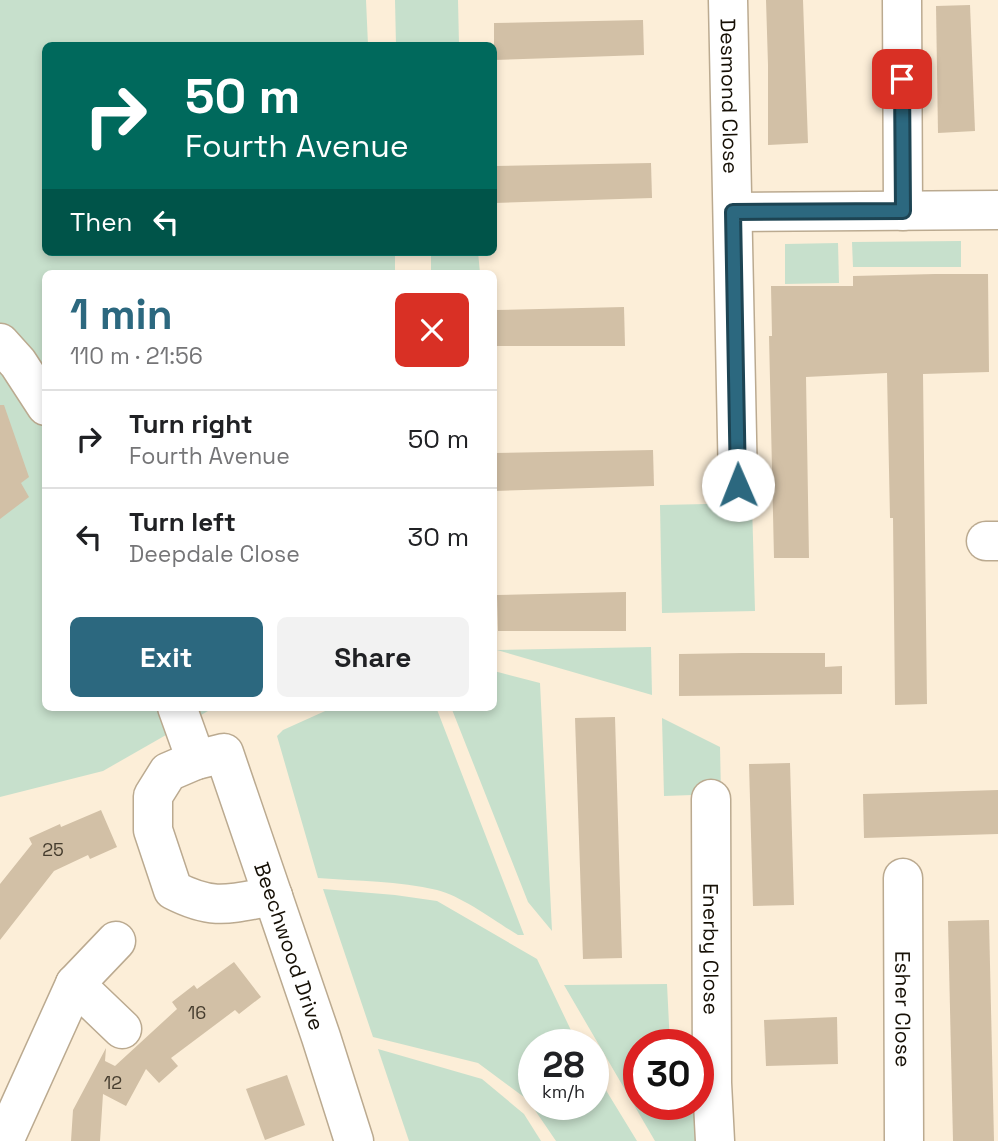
<!DOCTYPE html>
<meta charset="utf-8">
<style>
body{margin:0;font-family:"Space Grotesk",sans-serif;background:#f2f2f2;color:#202124;height:100vh;display:flex;flex-direction:column;font-size:26px;white-space:nowrap}
*{box-sizing:border-box;margin:0}
p{font-size:23px;color:#757577}
.icon{flex:none;width:38px;height:38px;fill:none;stroke:currentColor;stroke-width:2;stroke-linecap:round;stroke-linejoin:round}
.map{position:relative;flex:1;overflow:hidden}
.sheet{position:absolute;left:42px;top:270px;width:455px;height:441px;display:flex;flex-direction:column;background:#fff;border-radius:10px;box-shadow:0 4px 10px #0003}
.sheet>*{flex:none}
.banner{position:absolute;left:42px;top:42px;width:455px;height:214px;border-radius:10px;box-shadow:0 4px 10px #0003;background:#00695c;color:#fff;overflow:hidden}
.speed{position:absolute;left:518px;top:1029px;display:flex;gap:14px;font-size:35px;font-weight:700;text-align:center}
.speed>*{display:grid;place-content:center;width:91px;height:91px;border-radius:50%;background:#fff;box-shadow:0 4px 10px #0003;line-height:1}
.speed small{font-size:18px;font-weight:400}
.speed .limit{border:10px solid #d22;background:#fff;color:#111}
.pin{position:absolute;display:grid;place-items:center;width:60px;height:60px;color:#fff;margin:-30px;border-radius:14px;box-shadow:0 4px 10px #0006}
.me{position:absolute;width:77px;margin:-38px;rotate:359deg;stroke-linejoin:round;filter:drop-shadow(0 0 5px #0008)}
.turn{display:flex;align-items:center;gap:24px;height:147px;padding:0 28px;font-size:32px}
.turn .icon{width:91px;height:91px;stroke-width:2.5}
.turn b{display:block;font-size:49px;line-height:60px}
.then{display:flex;align-items:center;height:66px;padding:0 28px;background:#0003;gap:14px;font-size:26px}
.round{display:grid;place-items:center;flex:none;width:74px;height:74px;border-radius:10px;background:#f2f2f2}
.summary{display:flex;align-items:center;justify-content:space-between;height:119px;padding:0 28px}
h1{font-size:42px;font-weight:700;line-height:52px;color:#2c687f}
.action{display:flex;gap:14px;margin-top:auto;padding:14px 28px}
.action a{flex:1;height:80px;border-radius:10px;background:#2c687f;color:#fff;font-size:28px;font-weight:700;line-height:80px;text-align:center}
.action a+a{background:#f2f2f2;color:#202124}
ul{padding:0;list-style:none}
li{display:flex;align-items:center;gap:21px;height:98px;padding:0 28px;border-top:2px solid #e0e0e0}
li div{flex:1}
li b{display:block;font-size:26px}
li em{font-style:normal}
.map>svg:first-child{display:block}
.green{fill:#c7e0cc}
.building{fill:#d2c0a6}
.lines{fill:none;stroke-linecap:round;stroke-linejoin:round}
.minor-casing{stroke:#bbaa90;stroke-width:41}
.minor{stroke:#fff;stroke-width:38}
.route-casing{stroke:#1d4453;stroke-width:18}
.route{stroke:#2c687f;stroke-width:12}
.labels{text-anchor:middle;dominant-baseline:central;stroke-width:7;stroke-linejoin:round;paint-order:stroke}
.number-label{font-size:18px;fill:#453c2e}
.street-label{font-size:21px;fill:#161006;stroke:#fff}
</style>
<div class="map">
<svg width="998" height="1141" viewBox="0 0 998 1141">
<rect width="100%" height="100%" fill="#fceed8"/>
<g class="green">
<polygon points="0,0 366,0 368,45 46,46 46,252 395,252 395,273 46,273 46,707 215,707 103,771 0,797"/>
<polygon points="395,0 458,0 459,45 396,45"/>
<polygon points="961,241 961,267 853,267 852,242"/>
<polygon points="838,243 839,283 785,284 785,244"/>
<polygon points="431,252 478,252 480,273 431,273"/>
<polygon points="752,503 755,611 662,613 660,505"/>
<polygon points="651,647 652,695 497,650"/>
<polygon points="494,671 540,683 552,931 528,902 451,707 494,707"/>
<path d="M334 707H436L524 935H518C496 922 462 896 437 890 399 881 357 881 318 878L277 736 283 730Z"/>
<polygon points="662,718 720,747 721,794 664,796"/>
<polygon points="323,889 395,895 437,901 537,959 578,1045 534,1045 534,1104 593,1104 593,1069 637,1141 556,1141 528,1100 478,1063 373,1037"/>
<polygon points="667,984 670,1045 639,1045 639,1104 698,1104 700,1141 655,1141 564,985"/>
<polygon points="378,1049 482,1079 524,1114 541,1141 409,1141"/>
</g>
<g class="building">
<polygon points="766,0 803,0 808,143 768,145 768,65"/>
<polygon points="970,5 975,131 938,133 936,6"/>
<polygon points="643,20 644,55 494,60 494,23"/>
<polygon points="651,163 652,198 494,203 494,166"/>
<polygon points="935,274 988,274 989,372 923,374 927,704 895,705 893,518 890,518 887,373 806,377 809,558 774,558 769,336 772,336 771,286 853,286 853,276"/>
<polygon points="624,307 625,346 496,346 495,310"/>
<polygon points="0,405 4,405 29,477 21,483 29,497 0,519"/>
<polygon points="653,450 654,486 494,491 494,453"/>
<polygon points="626,592 626,631 498,631 497,595"/>
<polygon points="742,653 825,653 825,667 842,666 842,694 679,696 679,654"/>
<polygon points="615,717 622,958 583,959 575,718"/>
<polygon points="790,763 794,905 753,906 749,764"/>
<polygon points="998,790 998,834 864,838 863,794"/>
<polygon points="101,810 117,847 90,859 88,855 54,871 0,940 0,884 32,844 29,838 60,824 61,827"/>
<polygon points="989,920 994,1141 953,1141 948,921"/>
<polygon points="234,962 261,997 239,1014 235,1010 171,1058 178,1066 159,1083 146,1069 126,1106 103,1094 100,1141 71,1141 73,1110 106,1048 105,1061 115,1066 177,1009 172,1002 194,985 197,989"/>
<polygon points="837,1017 838,1064 766,1066 764,1020"/>
<polygon points="287,1075 305,1125 265,1140 246,1089"/>
</g>
<g class="lines">
<defs>
<g id="minor">
<path id="s1" d="M728 0 738 485"/>
<polyline points="902,0 903,211"/>
<polyline points="733,212 998,210"/>
<polyline points="0,343 18,363 46,406"/>
<polyline points="986,541 998,541"/>
<path id="s2" d="M177 707 196 760 224 753 321 1037 354 1141"/>
<path d="M196 760 168 772 153 796V830L173 890C214 911 229 904 273 896"/>
<path id="s3" d="M711 799 712 1083 715 1141"/>
<path id="s4" d="M903 878 904 1141"/>
<polyline points="75,984 122,1029"/>
<polyline points="4,1141 75,984 116,941"/>
</g>
</defs>
<use href="#minor" class="minor-casing"/>
<use href="#minor" class="minor"/>
</g>
<g class="lines">
<defs>
<polyline id="route" points="738,485 733,212 903,211 902,79"/>
</defs>
<use href="#route" class="route-casing"/>
<use href="#route" class="route"/>
</g>
<g class="labels">
<g class="number-label">
<text x="53" y="849">25</text>
<text x="197" y="1012">16</text>
<text x="113" y="1082">12</text>
</g>
<g class="street-label">
<text stroke="none"><textPath href="#s1" startOffset="96">Desmond Close</textPath></text>
<text stroke="none"><textPath href="#s2" startOffset="289">Beechwood Drive</textPath></text>
<text stroke="none"><textPath href="#s3" startOffset="150">Enerby Close</textPath></text>
<text stroke="none"><textPath href="#s4" startOffset="131">Esher Close</textPath></text>
</g>
</g>
</svg>
<div class="speed"><div>28<small>km/h</small></div><div class="limit">30</div></div>
<div class="pin" style="left:902px;top:79px;background:#d93025"><svg class="icon" aria-label="arrive" viewBox="0 0 24 24"><path d="M6 21V4h12l-3 4 3 4H6"/></svg></div>
<svg class="me" style="left:738px;top:485px" viewBox="-20 -20 40 40"><circle r="19" fill="#fff"/><path d="M0-13L10 11 0 6-10 11z" fill="#2c687f"/></svg>
<div class="banner">
<div class="turn"><svg class="icon" aria-label="right" viewBox="0 0 24 24"><path d="M7 20v-9h11M14 6l5 5-5 5"/></svg><div><b>50 m</b>Fourth Avenue</div></div>
<div class="then">Then<svg class="icon" aria-label="left" viewBox="0 0 24 24"><path d="M17 20v-9H6M10 6l-5 5 5 5"/></svg></div>
</div>
<section class="sheet">
<div class="summary"><div><h1>1 min</h1><p>110 m · 21:56</p></div><a class="round" style="background:#d93025;color:#fff"><svg class="icon" aria-label="close" viewBox="0 0 24 24"><path d="M6 6l12 12M18 6L6 18"/></svg></a></div>
<ul>
<li><svg class="icon" aria-label="right" viewBox="0 0 24 24"><path d="M7 20v-9h11M14 6l5 5-5 5"/></svg><div><b>Turn right</b><p>Fourth Avenue</p></div><em>50 m</em></li>
<li><svg class="icon" aria-label="left" viewBox="0 0 24 24"><path d="M17 20v-9H6M10 6l-5 5 5 5"/></svg><div><b>Turn left</b><p>Deepdale Close</p></div><em>30 m</em></li>
</ul>
<div class="action"><a>Exit</a><a>Share</a></div>
</section>
</div>
